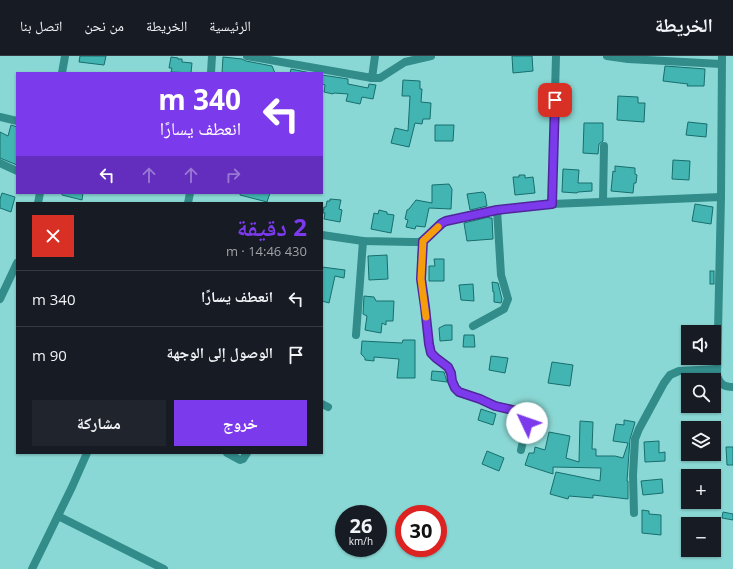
<!DOCTYPE html>
<html lang="ar">
<meta charset="utf-8">
<style>
body{margin:0;font-family:"Open Sans","Noto Naskh Arabic",sans-serif;background:#20242c;color:#f1f3f6;direction:rtl;height:100vh;display:flex;flex-direction:column;font-size:15px;white-space:nowrap}
*{box-sizing:border-box;margin:0}
p{font-size:13px;color:#9ea1a6}
.icon{flex:none;width:22px;height:22px;fill:none;stroke:currentColor;stroke-width:2;stroke-linecap:round;stroke-linejoin:round}
.map{position:relative;flex:1;overflow:hidden;direction:ltr}
.side{position:absolute;left:16px;top:146px;width:307px;height:252px;display:flex;flex-direction:column;background:#171b24;border-radius:0px;box-shadow:0 1px 3px #0004;direction:rtl}
.side>*{flex:none}
.banner{position:absolute;left:16px;top:16px;width:307px;height:122px;border-radius:0px;box-shadow:0 1px 3px #0004;direction:rtl;background:#7c3aed;color:#fff;overflow:hidden}
.controls{position:absolute;left:681px;top:269px;display:grid;gap:8px}
.controls a{display:grid;place-items:center;width:40px;height:40px;border-radius:0px;background:#171b24;box-shadow:0 1px 3px #0004;font-size:20px}
.speed{position:absolute;left:335px;top:449px;display:flex;gap:8px;font-size:20px;font-weight:700;text-align:center}
.speed>*{display:grid;place-content:center;width:52px;height:52px;border-radius:50%;background:#171b24;box-shadow:0 1px 3px #0004;line-height:1}
.speed small{font-size:10px;font-weight:400}
.speed .limit{border:6px solid #d22;background:#fff;color:#111}
.pin{position:absolute;display:grid;place-items:center;width:34px;height:34px;color:#fff;margin:-17px;border-radius:8px;box-shadow:0 2px 6px #0006}
.me{position:absolute;width:44px;margin:-22px;rotate:312deg;stroke-linejoin:round;filter:drop-shadow(0 0 3px #0008)}
.turn{display:flex;align-items:center;gap:14px;height:84px;padding:0 16px;font-size:18px}
.turn .icon{width:52px;height:52px;stroke-width:2.5}
.turn b{display:block;font-size:28px;line-height:34px}
.lanes{display:flex;align-items:center;height:38px;padding:0 16px;background:#0003;justify-content:center;gap:20px;direction:ltr}
.lanes .off{opacity:.35}
.round{display:grid;place-items:center;flex:none;width:42px;height:42px;border-radius:0px;background:#20242c}
.summary{display:flex;align-items:center;justify-content:space-between;height:68px;padding:0 16px}
h1{font-size:24px;font-weight:700;line-height:30px;color:#7c3aed}
.action{display:flex;gap:8px;margin-top:auto;padding:8px 16px}
.action a{flex:1;height:46px;border-radius:0px;background:#7c3aed;color:#fff;font-size:16px;font-weight:700;line-height:46px;text-align:center}
.action a+a{background:#20242c;color:#f1f3f6}
ul{padding:0;list-style:none}
li{display:flex;align-items:center;gap:12px;height:56px;padding:0 16px;border-top:1px solid #363941}
li div{flex:1}
li b{display:block;font-size:15px}
li em{font-style:normal}
header{display:flex;align-items:center;gap:24px;box-sizing:border-box;height:56px;padding:0 20px;background:#171b24;border-bottom:1px solid #363941}
header strong{font-size:19px}
nav{display:flex;gap:22px;margin-inline-start:auto;font-size:14px}
.map>svg:first-child{display:block}
.building{fill:#42b5b2;stroke:#176e6c}
.lines{fill:none;stroke-linecap:round;stroke-linejoin:round}
.minor{stroke:#318c8a;stroke-width:8}
.route-casing{stroke:#51269a;stroke-width:10}
.route{stroke:#7c3aed;stroke-width:7}
.slow{stroke:#f59e0b;stroke-width:7}
</style>
<header>
<strong>الخريطة</strong>
<nav><a>الرئيسية</a><a>الخريطة</a><a>من نحن</a><a>اتصل بنا</a></nav>
</header>
<div class="map">
<svg width="733" height="513" viewBox="0 0 733 513">
<rect width="100%" height="100%" fill="#8ad8d5"/>
<g class="building">
<polygon points="80,0 106,0 104,9 79,6"/>
<polygon points="512,0 532,0 533,15 513,17"/>
<polygon points="171,1 178,2 178,3 182,3 182,6 192,7 191,17 171,16 172,12 169,12"/>
<polygon points="223,1 242,3 246,5 272,10 275,17 222,17"/>
<polygon points="665,10 705,13 704,30 687,30 688,28 663,25"/>
<polygon points="291,13 311,17 290,17"/>
<polygon points="322,19 348,23 348,28 368,32 369,28 376,29 373,43 362,41 360,48 346,45 348,38 334,37 333,38 324,36 325,29 322,28"/>
<polygon points="403,24 420,25 420,33 422,33 421,46 431,47 430,63 423,63 422,68 415,67 409,91 391,87 395,72 408,75 410,40 402,40"/>
<polygon points="618,40 638,41 638,47 645,47 644,66 617,64"/>
<polygon points="688,66 707,68 706,81 686,79"/>
<polygon points="584,67 603,67 603,85 599,88 598,98 583,97"/>
<polygon points="11,69 17,71 17,109 0,102 0,76 8,80"/>
<polygon points="435,69 454,69 453,85 435,85"/>
<polygon points="673,104 690,105 689,124 672,123"/>
<polygon points="615,110 635,112 635,118 637,119 636,127 634,127 633,137 611,135 613,115 615,116"/>
<polygon points="563,113 579,114 578,127 592,127 592,135 578,136 577,137 562,136"/>
<polygon points="519,119 525,119 525,122 533,121 535,137 515,139 513,121 519,121"/>
<polygon points="449,128 452,133 451,153 429,152 425,171 416,170 415,173 406,171 408,164 405,163 407,154 409,153 416,144 432,147 432,129"/>
<polygon points="483,136 485,138 487,150 470,154 467,138"/>
<polygon points="2,137 15,141 11,156 0,152 0,143"/>
<polygon points="62,137 83,137 82,144 62,139"/>
<polygon points="240,137 270,137 267,146 240,139"/>
<polygon points="330,143 341,144 339,153 342,154 340,166 324,163 325,157 323,157 324,151 326,151 327,145 330,145"/>
<polygon points="695,148 713,151 711,168 692,165"/>
<polygon points="379,154 387,156 387,158 394,159 391,177 371,173 374,157 378,158"/>
<polygon points="489,161 489,162 492,162 493,183 467,185 464,167"/>
<polygon points="387,199 388,223 369,224 368,200"/>
<polygon points="434,203 444,203 444,225 429,225 429,210 435,210"/>
<polygon points="322,211 345,214 344,222 335,220 329,247 322,245"/>
<rect x="710" y="215" width="4" height="13"/>
<polygon points="492,226 498,227 502,243 501,247 494,246 494,236 493,236"/>
<polygon points="473,228 474,245 461,244 459,229"/>
<polygon points="364,240 374,241 376,245 394,245 393,265 386,265 386,269 382,267 381,277 365,274 367,260 363,258"/>
<polygon points="445,269 452,269 452,284 440,285 439,272"/>
<polygon points="464,279 474,279 475,291 463,291"/>
<polygon points="403,284 415,284 415,322 397,322 399,303 374,301 374,305 365,304 365,302 361,298 362,285 402,287"/>
<polygon points="491,300 508,302 505,317 489,314"/>
<polygon points="552,306 573,309 570,330 548,327"/>
<polygon points="432,315 444,316 447,326 431,324"/>
<polygon points="481,353 496,358 493,369 478,364"/>
<polygon points="624,364 635,366 634,370 630,383 627,425 628,425 628,443 593,439 593,442 569,440 568,443 550,438 556,416 600,425 601,412 553,411 553,418 525,409 529,397 534,397 535,391 545,394 549,376 570,380 566,402 579,406 580,365 593,366 592,393 596,393 596,400 615,400 623,402 628,387 613,385 616,368 624,369"/>
<polygon points="659,385 659,397 665,396 665,405 645,406 644,386"/>
<polygon points="726,391 733,391 733,409 727,409"/>
<polygon points="487,395 504,402 499,415 482,408"/>
<polygon points="662,423 663,437 643,439 641,425"/>
<polygon points="642,454 649,455 649,458 661,459 661,479 642,477"/>
<polygon points="723,456 733,458 733,464 722,462"/>
</g>
<g class="lines">
<g class="minor">
<polyline points="247,0 372,22 375,0"/>
<polyline points="607,0 628,3 721,8"/>
<path d="M722 0 721 141 717 320C720 328 724 331 733 331"/>
<polyline points="62,17 65,0"/>
<polyline points="211,17 212,0"/>
<polyline points="372,22 380,22 405,6 431,0"/>
<polyline points="0,61 17,65"/>
<polyline points="0,107 17,115"/>
<polyline points="603,145 604,90"/>
<polyline points="38,147 40,137"/>
<polyline points="188,147 190,137"/>
<polyline points="552,148 556,0"/>
<polyline points="322,179 363,185 412,186 418,186 423,185 443,167 446,165 497,154 552,148 721,141"/>
<polyline points="423,185 421,203 421,223 426,260 429,288 431,297 436,302 448,311 451,317 452,325 455,332 459,337 479,343 495,349 521,356 526,360 527,367 521,394"/>
<polyline points="0,243 17,207"/>
<polyline points="473,270 504,253 508,243 501,219 499,186 497,154"/>
<polyline points="356,279 363,185"/>
<polyline points="322,348 328,351"/>
<polyline points="227,397 240,404 243,403 247,397"/>
<polyline points="634,457 633,419 635,383 639,373 664,327 670,319 679,315 717,313"/>
<polyline points="58,460 164,513"/>
<polyline points="32,513 72,431 87,397"/>
</g>
</g>
<g class="lines">
<defs>
<polyline id="route" points="527,367 526,360 521,356 495,350 480,343 459,336 455,332 452,325 451,317 448,311 436,302 431,297 429,288 425,251 421,223 423,185 442,167 446,165 497,154 552,148 555,44"/>
</defs>
<use href="#route" class="route-casing"/>
<use href="#route" class="route"/>
<polyline class="slow" points="426,261 421,223 423,185 438,171"/>
</g>
</svg>
<div class="controls">
<a><svg class="icon" aria-label="sound" viewBox="0 0 24 24"><path d="M4 9h4l5-4v14l-5-4H4zM17 9q2 3 0 6"/></svg></a>
<a><svg class="icon" aria-label="search" viewBox="0 0 24 24"><circle cx="10" cy="10" r="6"/><path d="M15 15l6 6"/></svg></a>
<a><svg class="icon" aria-label="layers" viewBox="0 0 24 24"><path d="M12 4l9 5-9 5-9-5zM3 14l9 5 9-5"/></svg></a>
<a>+</a>
<a>−</a>
</div>
<div class="speed"><div>26<small>km/h</small></div><div class="limit">30</div></div>
<div class="pin" style="left:555px;top:44px;background:#d93025"><svg class="icon" aria-label="arrive" viewBox="0 0 24 24"><path d="M6 21V4h12l-3 4 3 4H6"/></svg></div>
<svg class="me" style="left:527px;top:367px" viewBox="-20 -20 40 40"><circle r="19" fill="#fff"/><path d="M0-13L10 11 0 6-10 11z" fill="#7c3aed"/></svg>
<div class="banner">
<div class="turn"><svg class="icon" aria-label="left" viewBox="0 0 24 24"><path d="M17 20v-9H6M10 6l-5 5 5 5"/></svg><div><b>340 m</b>انعطف يسارًا</div></div>
<div class="lanes"><svg class="icon" aria-label="left" viewBox="0 0 24 24"><path d="M17 20v-9H6M10 6l-5 5 5 5"/></svg><svg class="icon off" aria-label="ahead" viewBox="0 0 24 24"><path d="M12 20V5M6 11l6-6 6 6"/></svg><svg class="icon off" aria-label="ahead" viewBox="0 0 24 24"><path d="M12 20V5M6 11l6-6 6 6"/></svg><svg class="icon off" aria-label="right" viewBox="0 0 24 24"><path d="M7 20v-9h11M14 6l5 5-5 5"/></svg></div>
</div>
<section class="side">
<div class="summary"><div><h1>2 دقيقة</h1><p>430 m · 14:46</p></div><a class="round" style="background:#d93025;color:#fff"><svg class="icon" aria-label="close" viewBox="0 0 24 24"><path d="M6 6l12 12M18 6L6 18"/></svg></a></div>
<ul>
<li><svg class="icon" aria-label="left" viewBox="0 0 24 24"><path d="M17 20v-9H6M10 6l-5 5 5 5"/></svg><div><b>انعطف يسارًا</b></div><em>340 m</em></li>
<li><svg class="icon" aria-label="arrive" viewBox="0 0 24 24"><path d="M6 21V4h12l-3 4 3 4H6"/></svg><div><b>الوصول إلى الوجهة</b></div><em>90 m</em></li>
</ul>
<div class="action"><a>خروج</a><a>مشاركة</a></div>
</section>
</div>
